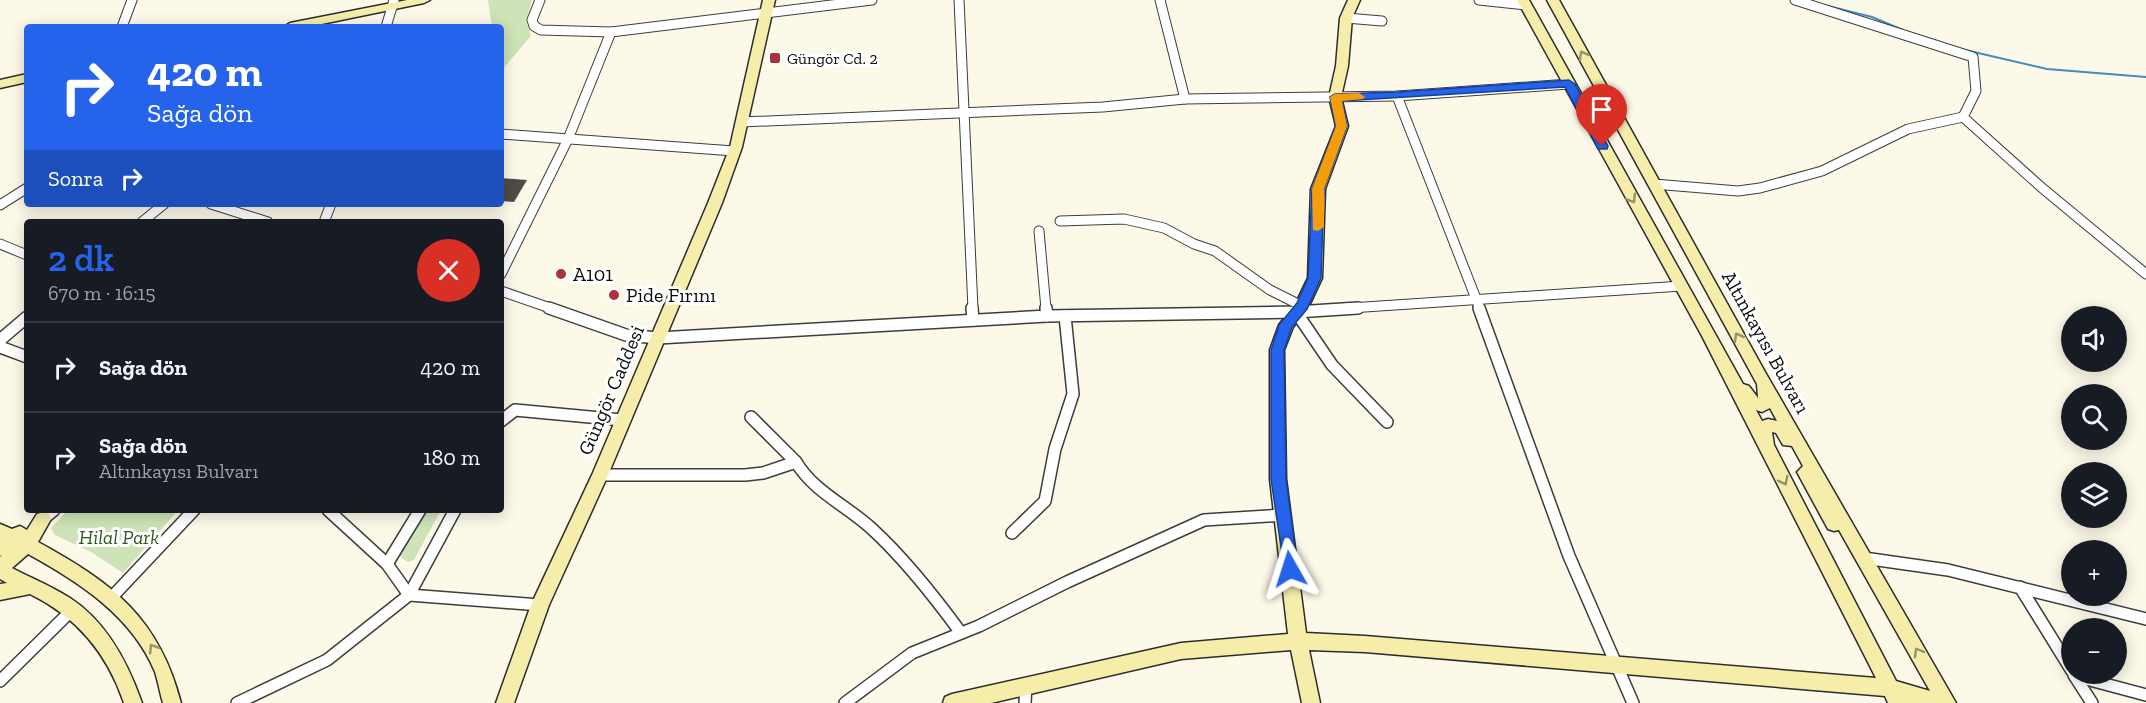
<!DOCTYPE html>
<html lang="tr">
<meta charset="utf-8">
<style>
body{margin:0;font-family:"Zilla Slab",serif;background:#242831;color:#f1f3f6;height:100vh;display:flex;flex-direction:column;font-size:22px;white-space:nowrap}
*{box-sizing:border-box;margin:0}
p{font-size:20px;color:#9ea1a6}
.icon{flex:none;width:33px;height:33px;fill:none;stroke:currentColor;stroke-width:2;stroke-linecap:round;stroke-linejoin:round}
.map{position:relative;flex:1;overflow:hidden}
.side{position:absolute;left:24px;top:219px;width:480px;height:294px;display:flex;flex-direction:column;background:#171b24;border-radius:6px;box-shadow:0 3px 15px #0003}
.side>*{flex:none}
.hud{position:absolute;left:24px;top:24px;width:480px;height:183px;border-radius:6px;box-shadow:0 3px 15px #0003;background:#2563eb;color:#fff;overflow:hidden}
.fabs{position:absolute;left:2061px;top:306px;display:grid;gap:12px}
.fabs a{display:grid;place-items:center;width:66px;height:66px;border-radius:50%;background:#171b24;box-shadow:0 3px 15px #0003;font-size:30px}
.pin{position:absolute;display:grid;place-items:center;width:51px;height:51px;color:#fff;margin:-62px -26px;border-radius:50% 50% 50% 0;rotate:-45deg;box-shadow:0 0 6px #0007}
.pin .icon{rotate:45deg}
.me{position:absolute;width:66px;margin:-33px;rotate:354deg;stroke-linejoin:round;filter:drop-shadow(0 0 4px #0008)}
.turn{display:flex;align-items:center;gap:21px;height:126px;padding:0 24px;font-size:27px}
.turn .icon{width:78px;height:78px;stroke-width:2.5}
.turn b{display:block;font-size:42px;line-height:51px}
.then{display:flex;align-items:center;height:57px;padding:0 24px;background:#0003;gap:12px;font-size:22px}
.round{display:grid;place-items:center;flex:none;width:63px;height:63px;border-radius:32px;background:#242831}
.overview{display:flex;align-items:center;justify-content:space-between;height:102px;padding:0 24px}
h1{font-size:36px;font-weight:600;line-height:45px;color:#2563eb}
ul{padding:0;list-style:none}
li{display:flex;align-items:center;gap:18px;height:90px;padding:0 24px;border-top:2px solid #363941}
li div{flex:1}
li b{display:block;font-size:22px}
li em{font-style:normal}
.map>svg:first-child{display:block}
.green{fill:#cee3b7}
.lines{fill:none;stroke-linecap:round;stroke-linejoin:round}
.stream{stroke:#428dbe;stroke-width:2}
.building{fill:#514b48}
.street-far1-casing{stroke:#3d3d3d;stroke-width:11}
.street-casing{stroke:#3d3d3d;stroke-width:14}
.secondary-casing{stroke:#2c2c2c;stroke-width:3}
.street-far1{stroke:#fff;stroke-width:9}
.street{stroke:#fff;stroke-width:11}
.secondary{fill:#f6edaa;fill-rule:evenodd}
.oneway{stroke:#98926a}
.route{fill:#2563eb;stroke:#184099;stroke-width:1.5}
.slow{fill:#f59e0b}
.poi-dot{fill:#aa3238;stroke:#fff;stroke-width:2}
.labels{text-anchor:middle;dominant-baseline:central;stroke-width:6;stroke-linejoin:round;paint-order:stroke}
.far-poi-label{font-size:16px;fill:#0a0a0a;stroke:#fff;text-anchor:start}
.poi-label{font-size:20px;fill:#0a0a0a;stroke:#fff;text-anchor:start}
.street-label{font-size:20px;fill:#0a0a0a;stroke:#fff}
.park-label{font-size:20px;font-style:italic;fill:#2e5922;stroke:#fff}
</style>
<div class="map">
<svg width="2146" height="703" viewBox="0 0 2146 703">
<rect width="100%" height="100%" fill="#fdf9e9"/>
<g class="green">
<polygon points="488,0 532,0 526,21 531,36 501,71 501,27 492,27"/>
<polygon points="68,510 178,510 123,573 91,552 55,535 51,528"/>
<polygon points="418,510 441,510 414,560 408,562 395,553"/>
</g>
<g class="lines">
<g class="stream">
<polyline points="1824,5 1872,17 1903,30"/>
<polyline points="1961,49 2047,69 2146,77"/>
</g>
</g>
<polygon class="building" points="501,178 527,180 514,202 501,201"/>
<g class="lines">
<defs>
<g id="street-far1">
<polyline points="540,0 532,20 534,26 541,30 611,32 872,0"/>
<polyline points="959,0 973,309"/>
<polyline points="1160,0 1185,99"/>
<polyline points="1479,0 1526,5"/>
<polyline points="1795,0 1973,57 1976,91 1963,117 2041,187 2146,274"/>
<polyline points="1346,18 1382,21"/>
<polyline points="122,27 132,0"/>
<polyline points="386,27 394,0"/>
<polyline points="1397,96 1480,309"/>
<polyline points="741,122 1103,107 1185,99 1397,96 1569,84"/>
<polyline points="501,134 734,151"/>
<polyline points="1654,184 1738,191 1760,188 1822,171 1908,129 1963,117"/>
<polyline points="211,204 268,222"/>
<polyline points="0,205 27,188"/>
<polyline points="1060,221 1124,219 1164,228 1194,244 1215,251 1270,290 1302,306"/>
<polyline points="142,222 164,204"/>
<polyline points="324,222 331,204"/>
<polyline points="1039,231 1046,309"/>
<polyline points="0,244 27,255"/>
<polyline points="501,274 568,139 611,32"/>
<polyline points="501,291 553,309"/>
<polyline points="1335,309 1682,286"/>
</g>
<g id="street">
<polyline points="549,308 626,335 658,338 1047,316 1046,308"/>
<polyline points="972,308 973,320"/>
<polyline points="1479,308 1569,556 1633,703"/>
<polyline points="1296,312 1332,365 1387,422"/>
<polyline points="1047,316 1296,312 1358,308"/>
<polyline points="0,340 27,317"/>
<polyline points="0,347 27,357"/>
<polyline points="751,417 796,462"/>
<polyline points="501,421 515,410 622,420"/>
<path d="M600 475H745L763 473 796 462C814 492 846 505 871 528 905 559 934 596 961 633"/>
<polyline points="328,510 387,564 409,595 540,605"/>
<polyline points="43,519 54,510"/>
<polyline points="1012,533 1045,501 1055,449 1073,394 1065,316"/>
<polyline points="1864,558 1948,570 2146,619"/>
<polyline points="387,564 420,510"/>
<polyline points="2020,587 2072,671"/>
<polyline points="112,597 194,510"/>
<polyline points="2074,675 2092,703"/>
<polyline points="2075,676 2146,695"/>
<polyline points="0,681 73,609"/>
<polyline points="237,703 327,660 409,595 455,510"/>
<polyline points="845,703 912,653 979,626 1067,582 1204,520 1284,515"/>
<polyline points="1025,703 1026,685"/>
</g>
<g id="secondary">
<polygon points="407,0 430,0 424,3 307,27 284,27 290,23"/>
<polygon points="763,0 775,0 742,147 722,203 608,475 549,605 514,703 496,703 531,605 592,475 708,203 730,147"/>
<path d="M1348 0H1360L1352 18 1348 66 1341 97 1348 126 1325 189 1322 278 1307 310 1293 327 1284 350 1286 479 1306 633 1365 636 1876 678 1702 336 1517 0H1529L1743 384 1749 386 1758 398 1757 384 1547 0H1559L1765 372 1956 703H1888L1885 696 1365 652 1309 650 1320 703H1302L1291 650 1181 659 991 703H943L945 697 952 694 1181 643 1288 634 1270 479V350L1279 325 1296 303 1308 278 1311 189 1336 126 1329 97 1336 66 1340 18ZM1770 408 1777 421 1768 419 1762 421 1756 410 1762 412ZM1772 432 1776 433 1783 445 1792 446 1803 466 1797 472 1828 529 1834 531 1839 530 1930 691 1896 681 1774 445Z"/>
<polygon points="27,74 27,82 0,88 0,80"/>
<path d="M43 512 49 514 51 519 38 542C113 583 159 618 181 703H163C160 693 158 681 155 672 132 616 79 582 28 554L12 568C31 578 51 586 70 598 107 622 128 663 142 703H124C107 653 77 617 30 594L0 600V584L7 583 0 579V557L2 555 0 556V524L12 529 20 526 27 530 37 514Z"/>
</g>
</defs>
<use href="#street-far1" class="street-far1-casing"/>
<use href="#street" class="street-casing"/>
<use href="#secondary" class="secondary-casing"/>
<use href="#street-far1" class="street-far1"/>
<use href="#street" class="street"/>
<use href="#secondary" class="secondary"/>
</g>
<defs><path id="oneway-chevron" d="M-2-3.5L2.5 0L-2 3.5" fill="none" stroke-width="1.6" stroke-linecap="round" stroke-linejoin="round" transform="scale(1.5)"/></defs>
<g class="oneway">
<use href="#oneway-chevron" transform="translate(1583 55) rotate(-119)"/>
<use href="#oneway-chevron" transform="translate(1632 199) rotate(59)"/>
<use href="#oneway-chevron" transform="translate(1738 337) rotate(-119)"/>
<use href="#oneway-chevron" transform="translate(1784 481) rotate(63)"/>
<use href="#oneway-chevron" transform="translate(153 648) rotate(-122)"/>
<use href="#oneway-chevron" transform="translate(1918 652) rotate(-120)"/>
</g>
<polygon class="route" points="1569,80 1575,84 1608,146 1607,149 1598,149 1565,87 1342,101 1347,126 1324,189 1321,278 1307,309 1292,327 1284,350 1286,479 1298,569 1296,574 1285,574 1271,479 1271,350 1279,325 1297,303 1308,278 1312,189 1336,126 1330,97 1335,94 1397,92"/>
<polygon class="slow" points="1359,93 1365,97 1363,99 1342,101 1347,126 1324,189 1324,227 1318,231 1313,230 1312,189 1336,126 1330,97 1335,94"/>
<g class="poi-dot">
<rect x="769" y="52" width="12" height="12" rx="3"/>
<circle cx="561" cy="274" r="6"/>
<circle cx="614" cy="295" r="6"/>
</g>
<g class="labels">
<g class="far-poi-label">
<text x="787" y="58">Güngör Cd. 2</text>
</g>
<g class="poi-label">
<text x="573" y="274">A101</text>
<text x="626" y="295">Pide Fırını</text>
</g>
<g class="street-label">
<text transform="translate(1766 342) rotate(61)">Altınkayısı Bulvarı</text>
<text transform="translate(611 390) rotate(-67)">Güngör Caddesi</text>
</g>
<g class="park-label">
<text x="119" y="537">Hilal Park</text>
</g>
</g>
</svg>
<div class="fabs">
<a><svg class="icon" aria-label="sound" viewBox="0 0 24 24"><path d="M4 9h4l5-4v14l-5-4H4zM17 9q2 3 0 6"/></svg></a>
<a><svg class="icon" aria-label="search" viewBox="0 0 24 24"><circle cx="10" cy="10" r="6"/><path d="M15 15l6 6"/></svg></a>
<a><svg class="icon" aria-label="layers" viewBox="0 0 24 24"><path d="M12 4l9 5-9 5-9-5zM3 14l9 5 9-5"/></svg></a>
<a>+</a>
<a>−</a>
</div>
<div class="pin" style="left:1602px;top:146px;background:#d93025"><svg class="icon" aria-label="arrive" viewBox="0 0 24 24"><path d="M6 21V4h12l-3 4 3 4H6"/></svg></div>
<svg class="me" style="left:1290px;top:569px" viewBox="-20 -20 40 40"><path d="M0-17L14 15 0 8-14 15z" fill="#2563eb" stroke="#fff" stroke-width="4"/></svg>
<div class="hud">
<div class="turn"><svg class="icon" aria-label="right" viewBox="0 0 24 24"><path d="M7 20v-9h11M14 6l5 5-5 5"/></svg><div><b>420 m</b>Sağa dön</div></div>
<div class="then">Sonra<svg class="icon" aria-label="right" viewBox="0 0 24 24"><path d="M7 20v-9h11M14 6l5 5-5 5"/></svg></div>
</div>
<section class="side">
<div class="overview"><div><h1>2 dk</h1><p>670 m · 16:15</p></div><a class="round" style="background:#d93025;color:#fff"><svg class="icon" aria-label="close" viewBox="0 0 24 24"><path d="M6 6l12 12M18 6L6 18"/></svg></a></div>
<ul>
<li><svg class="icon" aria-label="right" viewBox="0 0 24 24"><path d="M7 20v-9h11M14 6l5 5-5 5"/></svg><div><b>Sağa dön</b></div><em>420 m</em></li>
<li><svg class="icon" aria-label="right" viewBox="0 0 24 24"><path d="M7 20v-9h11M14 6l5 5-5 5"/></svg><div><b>Sağa dön</b><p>Altınkayısı Bulvarı</p></div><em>180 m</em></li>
</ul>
</section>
</div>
